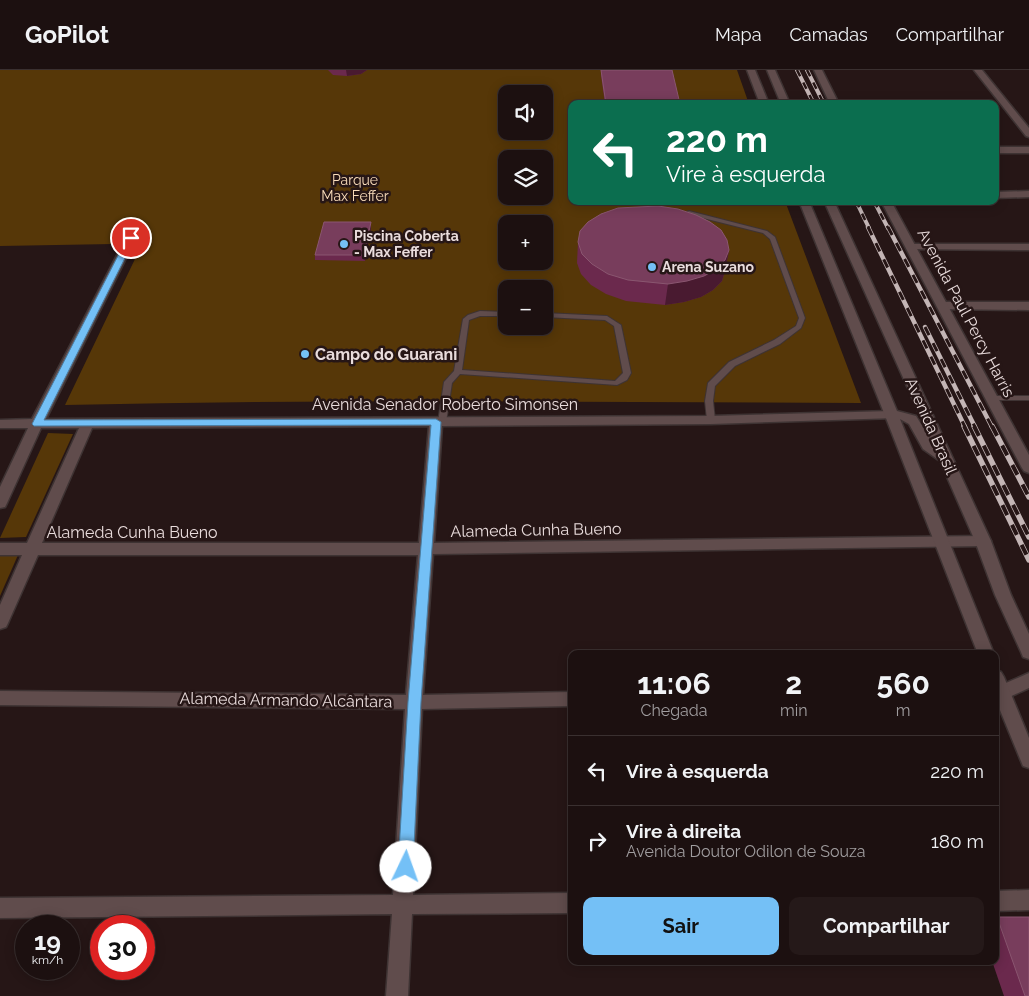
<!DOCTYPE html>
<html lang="pt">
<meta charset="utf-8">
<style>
body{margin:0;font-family:Raleway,sans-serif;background:#251919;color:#f1f3f6;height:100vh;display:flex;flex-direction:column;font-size:19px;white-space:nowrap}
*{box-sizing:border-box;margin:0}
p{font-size:16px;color:#a09d9f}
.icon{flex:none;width:28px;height:28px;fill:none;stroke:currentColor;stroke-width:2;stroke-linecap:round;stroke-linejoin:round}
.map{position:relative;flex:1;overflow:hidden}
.panel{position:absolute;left:568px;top:580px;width:431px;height:315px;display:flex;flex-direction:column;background:#1c1010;border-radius:10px;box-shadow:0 2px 12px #0003,0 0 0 1px #3a3030}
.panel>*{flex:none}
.banner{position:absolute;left:568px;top:30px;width:431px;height:105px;border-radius:10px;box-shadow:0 2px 12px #0003,0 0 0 1px #3a3030;background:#0b6e4f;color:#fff;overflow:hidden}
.fabs{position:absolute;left:498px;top:15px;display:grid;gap:10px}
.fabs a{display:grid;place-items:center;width:55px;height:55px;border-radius:10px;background:#1c1010;box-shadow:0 2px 12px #0003,0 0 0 1px #3a3030;font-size:25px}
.speed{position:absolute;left:15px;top:845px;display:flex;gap:10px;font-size:25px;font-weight:700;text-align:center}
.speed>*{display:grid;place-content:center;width:65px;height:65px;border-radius:50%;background:#1c1010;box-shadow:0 2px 12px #0003,0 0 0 1px #3a3030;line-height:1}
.speed small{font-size:12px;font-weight:400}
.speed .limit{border:8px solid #d22;background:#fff;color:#111}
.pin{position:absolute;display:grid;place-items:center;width:42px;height:42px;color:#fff;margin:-21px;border:2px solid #fff;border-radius:50%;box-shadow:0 1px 5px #0007}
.me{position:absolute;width:55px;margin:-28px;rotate:3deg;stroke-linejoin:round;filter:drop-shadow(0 0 4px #0008)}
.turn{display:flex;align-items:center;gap:18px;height:105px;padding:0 15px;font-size:22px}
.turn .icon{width:65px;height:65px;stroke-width:2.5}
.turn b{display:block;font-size:35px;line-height:42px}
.eta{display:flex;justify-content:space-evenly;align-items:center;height:85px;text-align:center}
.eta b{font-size:30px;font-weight:700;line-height:35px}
.action{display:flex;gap:10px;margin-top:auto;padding:10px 15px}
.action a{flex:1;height:58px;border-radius:10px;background:#74c0f6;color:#111;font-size:20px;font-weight:700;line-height:58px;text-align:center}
.action a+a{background:#251919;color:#f1f3f6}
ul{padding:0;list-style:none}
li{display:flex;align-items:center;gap:15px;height:70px;padding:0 15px;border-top:1px solid #3a3030}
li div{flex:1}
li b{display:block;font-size:19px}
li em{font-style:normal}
header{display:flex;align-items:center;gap:30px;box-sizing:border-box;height:70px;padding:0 25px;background:#1c1010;border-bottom:1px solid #3a3030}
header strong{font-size:24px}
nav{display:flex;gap:28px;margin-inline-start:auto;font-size:18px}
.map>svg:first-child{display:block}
.green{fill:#563708;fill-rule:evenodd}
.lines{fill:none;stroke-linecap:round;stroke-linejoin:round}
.lane-casing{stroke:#3e3333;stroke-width:2}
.street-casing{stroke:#3e3333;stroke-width:3}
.secondary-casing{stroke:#3e3333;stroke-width:3}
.lane{fill:#604c4c;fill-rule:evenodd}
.street{fill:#604c4c;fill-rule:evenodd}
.secondary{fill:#604c4c;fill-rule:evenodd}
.rail-far2-casing{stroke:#c3b5b5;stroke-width:4}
.rail-far1-casing{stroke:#c3b5b5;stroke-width:4.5}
.rail-casing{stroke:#c3b5b5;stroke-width:5.5}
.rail-far2{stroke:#261616;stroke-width:2.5;stroke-dasharray:7;stroke-linecap:butt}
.rail-far1{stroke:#261616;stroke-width:3;stroke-dasharray:9;stroke-linecap:butt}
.rail{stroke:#261616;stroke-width:4;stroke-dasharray:11;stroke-linecap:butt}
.wall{fill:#6b294d}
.shaded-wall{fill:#491a30}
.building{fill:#783d5c;stroke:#8a5670}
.route{fill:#74c0f6;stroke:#4b7da0}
.poi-dot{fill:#74c0f6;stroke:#261616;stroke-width:2}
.labels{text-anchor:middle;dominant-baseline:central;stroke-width:5;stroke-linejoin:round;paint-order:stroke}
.far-park-label{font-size:14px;fill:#faddbb;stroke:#261616}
.far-poi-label{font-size:14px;font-weight:bold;fill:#e9dcdc;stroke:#261616;text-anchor:start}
.street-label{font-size:16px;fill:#e9dcdc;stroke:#261616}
.poi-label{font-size:16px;font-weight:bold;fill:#e9dcdc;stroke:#261616;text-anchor:start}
</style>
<header>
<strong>GoPilot</strong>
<nav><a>Mapa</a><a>Camadas</a><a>Compartilhar</a></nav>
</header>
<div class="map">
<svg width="1029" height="926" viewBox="0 0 1029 926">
<rect width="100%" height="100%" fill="#261616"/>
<g class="green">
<path d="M0 0H737L749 34H571V131H785L861 333C596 332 331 329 65 335L147 164C137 152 117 162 113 174L0 176ZM506 24H544V61H506ZM506 89H544V126H506ZM506 154H544V191H506ZM506 219H544V256H506Z"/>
<polygon points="48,363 73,364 26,467 0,468"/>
<polygon points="0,485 18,485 0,526"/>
</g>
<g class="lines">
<defs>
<g id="lane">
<polygon points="689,141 767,161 775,167 805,248 801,258 780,274 735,296 715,316 713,331 715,350 711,353 707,350 705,331 708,313 729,292 774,270 796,256 799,248 770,169 763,163 687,144 687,142"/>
<polygon points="480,241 506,242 506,246 480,246 469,250 462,300 615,311 623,303 614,256 605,250 544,247 544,243 607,246 621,255 631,303 627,310 617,315 460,304 452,313 446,352 445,354 439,354 438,352 444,312 454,301 463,249 468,245"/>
<polygon points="989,326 1029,326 1029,330 989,330 988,328"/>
</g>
<g id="street">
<polygon points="974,0 982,0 1029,58 1029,67 1026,66"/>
<rect x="995" y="77" width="34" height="6"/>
<polygon points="1029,121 1029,127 995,128 995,122"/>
<path d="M131 165 136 168 46 349 711 346 891 341 896 342 898 345 896 348 711 354 442 356 434 473 983 466 988 467 991 471 988 475 983 476 433 484 423 625 571 622V636L422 639 413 825 571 823V843L412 844 408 926H386L392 844 0 848V828L393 825 405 639 0 635V621L406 625 418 485H38L8 553 6 557 0 559V535L22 485H0V473H27L79 358H41L7 433 5 437 0 438V417L28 358H0V350L32 349 126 168ZM429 356 419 473H42L92 358Z"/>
<polygon points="911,174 1029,174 1029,180 907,179 906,177 907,175"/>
<polygon points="943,232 1029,232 1029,240 939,239 937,236"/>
<polygon points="1029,603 1029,618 1007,628 995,630 995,616 999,616"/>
<polygon points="1029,820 1029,840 995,841 995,821"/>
</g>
<g id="secondary">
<polygon points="747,0 755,0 769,34 760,34"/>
<polygon points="767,0 775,0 790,34 781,34"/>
<polygon points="814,0 822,0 839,34 830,34"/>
<polygon points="799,131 809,131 897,341 916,346 931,370 824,131 834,131 991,471 1011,525 1029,564 1029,589 1023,587 1021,582 995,525 975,471 940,391 923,379 909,354 900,349 994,584 978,584 884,343"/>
<polygon points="881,131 891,131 1029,385 1029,403 1024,401 1022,398"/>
<polygon points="995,600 1001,602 1004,607 1029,668 1029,698 1023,696 995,628"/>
</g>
</defs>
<use href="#lane" class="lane-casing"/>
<use href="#street" class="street-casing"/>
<use href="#secondary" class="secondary-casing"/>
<use href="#lane" class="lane"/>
<use href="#street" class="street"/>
<use href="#secondary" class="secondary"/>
<defs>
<g id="rail-far2">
<polyline points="797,0 814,34"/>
<polyline points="807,0 824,34"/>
<polyline points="856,131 869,158"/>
<polyline points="874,131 888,158"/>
</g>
<g id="rail-far1">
<polyline points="868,157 965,357"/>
<polyline points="888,157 992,357"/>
<polyline points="925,257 975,357"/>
</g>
<g id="rail">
<polyline points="964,356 1029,490"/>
<polyline points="974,356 1029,467"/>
<polyline points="992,356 1029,427"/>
</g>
</defs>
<use href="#rail-far2" class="rail-far2-casing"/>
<use href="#rail-far1" class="rail-far1-casing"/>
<use href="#rail" class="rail-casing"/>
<use href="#rail-far2" class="rail-far2"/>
<use href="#rail-far1" class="rail-far1"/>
<use href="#rail" class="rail"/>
</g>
<g class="wall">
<polygon points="328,0 367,0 361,4 347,6 333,5"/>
<polygon points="601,0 680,34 605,34 601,5"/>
<polygon points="371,158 365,191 315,190 315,185"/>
<polygon points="578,172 729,180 725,201 722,211 713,220 701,227 684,232 665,235 626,231 606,224 591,215 581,204 577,193"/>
<polygon points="997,847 1029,926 1004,926 992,891 995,891 995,850"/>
</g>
<g class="shaded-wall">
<polygon points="346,0 367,0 361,4 347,6"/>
<polygon points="371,152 371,158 365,191 364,185"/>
<polygon points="729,180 725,201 722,211 713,220 701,227 684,232 665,235 668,214"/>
</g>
<g class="building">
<polygon points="601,0 672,0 680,34 606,34"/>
<polygon points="658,136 678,139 696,145 710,152 721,160 727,170 729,180 725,190 717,199 704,206 687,211 668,214 628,210 608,204 592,194 582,184 578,172 580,161 588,152 601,144 618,138"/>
<polygon points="324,152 371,152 364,185 315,185"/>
<polygon points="997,847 1029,847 1029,926 1025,926"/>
</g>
<polygon class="route" points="131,166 135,168 44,350 436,349 441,352 421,632 413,797 411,802 406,804 401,802 398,797 408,632 431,355 34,356 32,354 127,168"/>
<g class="poi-dot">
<circle cx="344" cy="174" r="5"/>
<circle cx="652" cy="197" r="5"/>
<circle cx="305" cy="284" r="5"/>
</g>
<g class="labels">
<g class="far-park-label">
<text x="355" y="110">Parque<tspan x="355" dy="16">Max Feffer</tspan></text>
</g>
<g class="far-poi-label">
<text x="354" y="166">Piscina Coberta<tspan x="354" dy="16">- Max Feffer</tspan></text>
<text x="662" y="197">Arena Suzano</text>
</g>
<g class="street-label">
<text transform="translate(966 243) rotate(62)">Avenida Paul Percy Harris</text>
<text x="445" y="334">Avenida Senador Roberto Simonsen</text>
<text transform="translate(931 356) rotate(66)">Avenida Brasil</text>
<text transform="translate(536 460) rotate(-1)">Alameda Cunha Bueno</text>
<text x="132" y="462">Alameda Cunha Bueno</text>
<text transform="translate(286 630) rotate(1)">Alameda Armando Alcântara</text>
</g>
<g class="poi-label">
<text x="315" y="284">Campo do Guarani</text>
</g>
</g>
</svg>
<div class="fabs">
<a><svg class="icon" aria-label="sound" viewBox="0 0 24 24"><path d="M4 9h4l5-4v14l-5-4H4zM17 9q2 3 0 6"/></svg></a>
<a><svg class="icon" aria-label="layers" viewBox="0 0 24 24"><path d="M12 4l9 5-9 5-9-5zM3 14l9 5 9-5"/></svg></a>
<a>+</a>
<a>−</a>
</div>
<div class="speed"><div>19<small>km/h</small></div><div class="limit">30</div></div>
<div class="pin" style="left:131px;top:168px;background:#d93025"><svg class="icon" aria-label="arrive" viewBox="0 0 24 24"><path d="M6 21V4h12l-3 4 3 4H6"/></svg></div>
<svg class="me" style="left:406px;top:797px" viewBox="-20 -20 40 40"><circle r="19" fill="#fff"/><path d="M0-13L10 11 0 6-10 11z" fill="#74c0f6"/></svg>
<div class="banner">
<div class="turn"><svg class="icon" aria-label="left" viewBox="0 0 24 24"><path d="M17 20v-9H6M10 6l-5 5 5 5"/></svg><div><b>220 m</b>Vire à esquerda</div></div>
</div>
<section class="panel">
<div class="eta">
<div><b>11:06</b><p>Chegada</p></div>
<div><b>2</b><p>min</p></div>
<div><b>560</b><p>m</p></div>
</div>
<ul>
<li><svg class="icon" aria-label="left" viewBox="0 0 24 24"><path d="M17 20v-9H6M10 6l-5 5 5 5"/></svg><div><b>Vire à esquerda</b></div><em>220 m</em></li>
<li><svg class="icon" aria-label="right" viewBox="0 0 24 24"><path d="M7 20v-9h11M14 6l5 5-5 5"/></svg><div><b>Vire à direita</b><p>Avenida Doutor Odilon de Souza</p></div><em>180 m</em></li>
</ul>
<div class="action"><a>Sair</a><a>Compartilhar</a></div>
</section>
</div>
